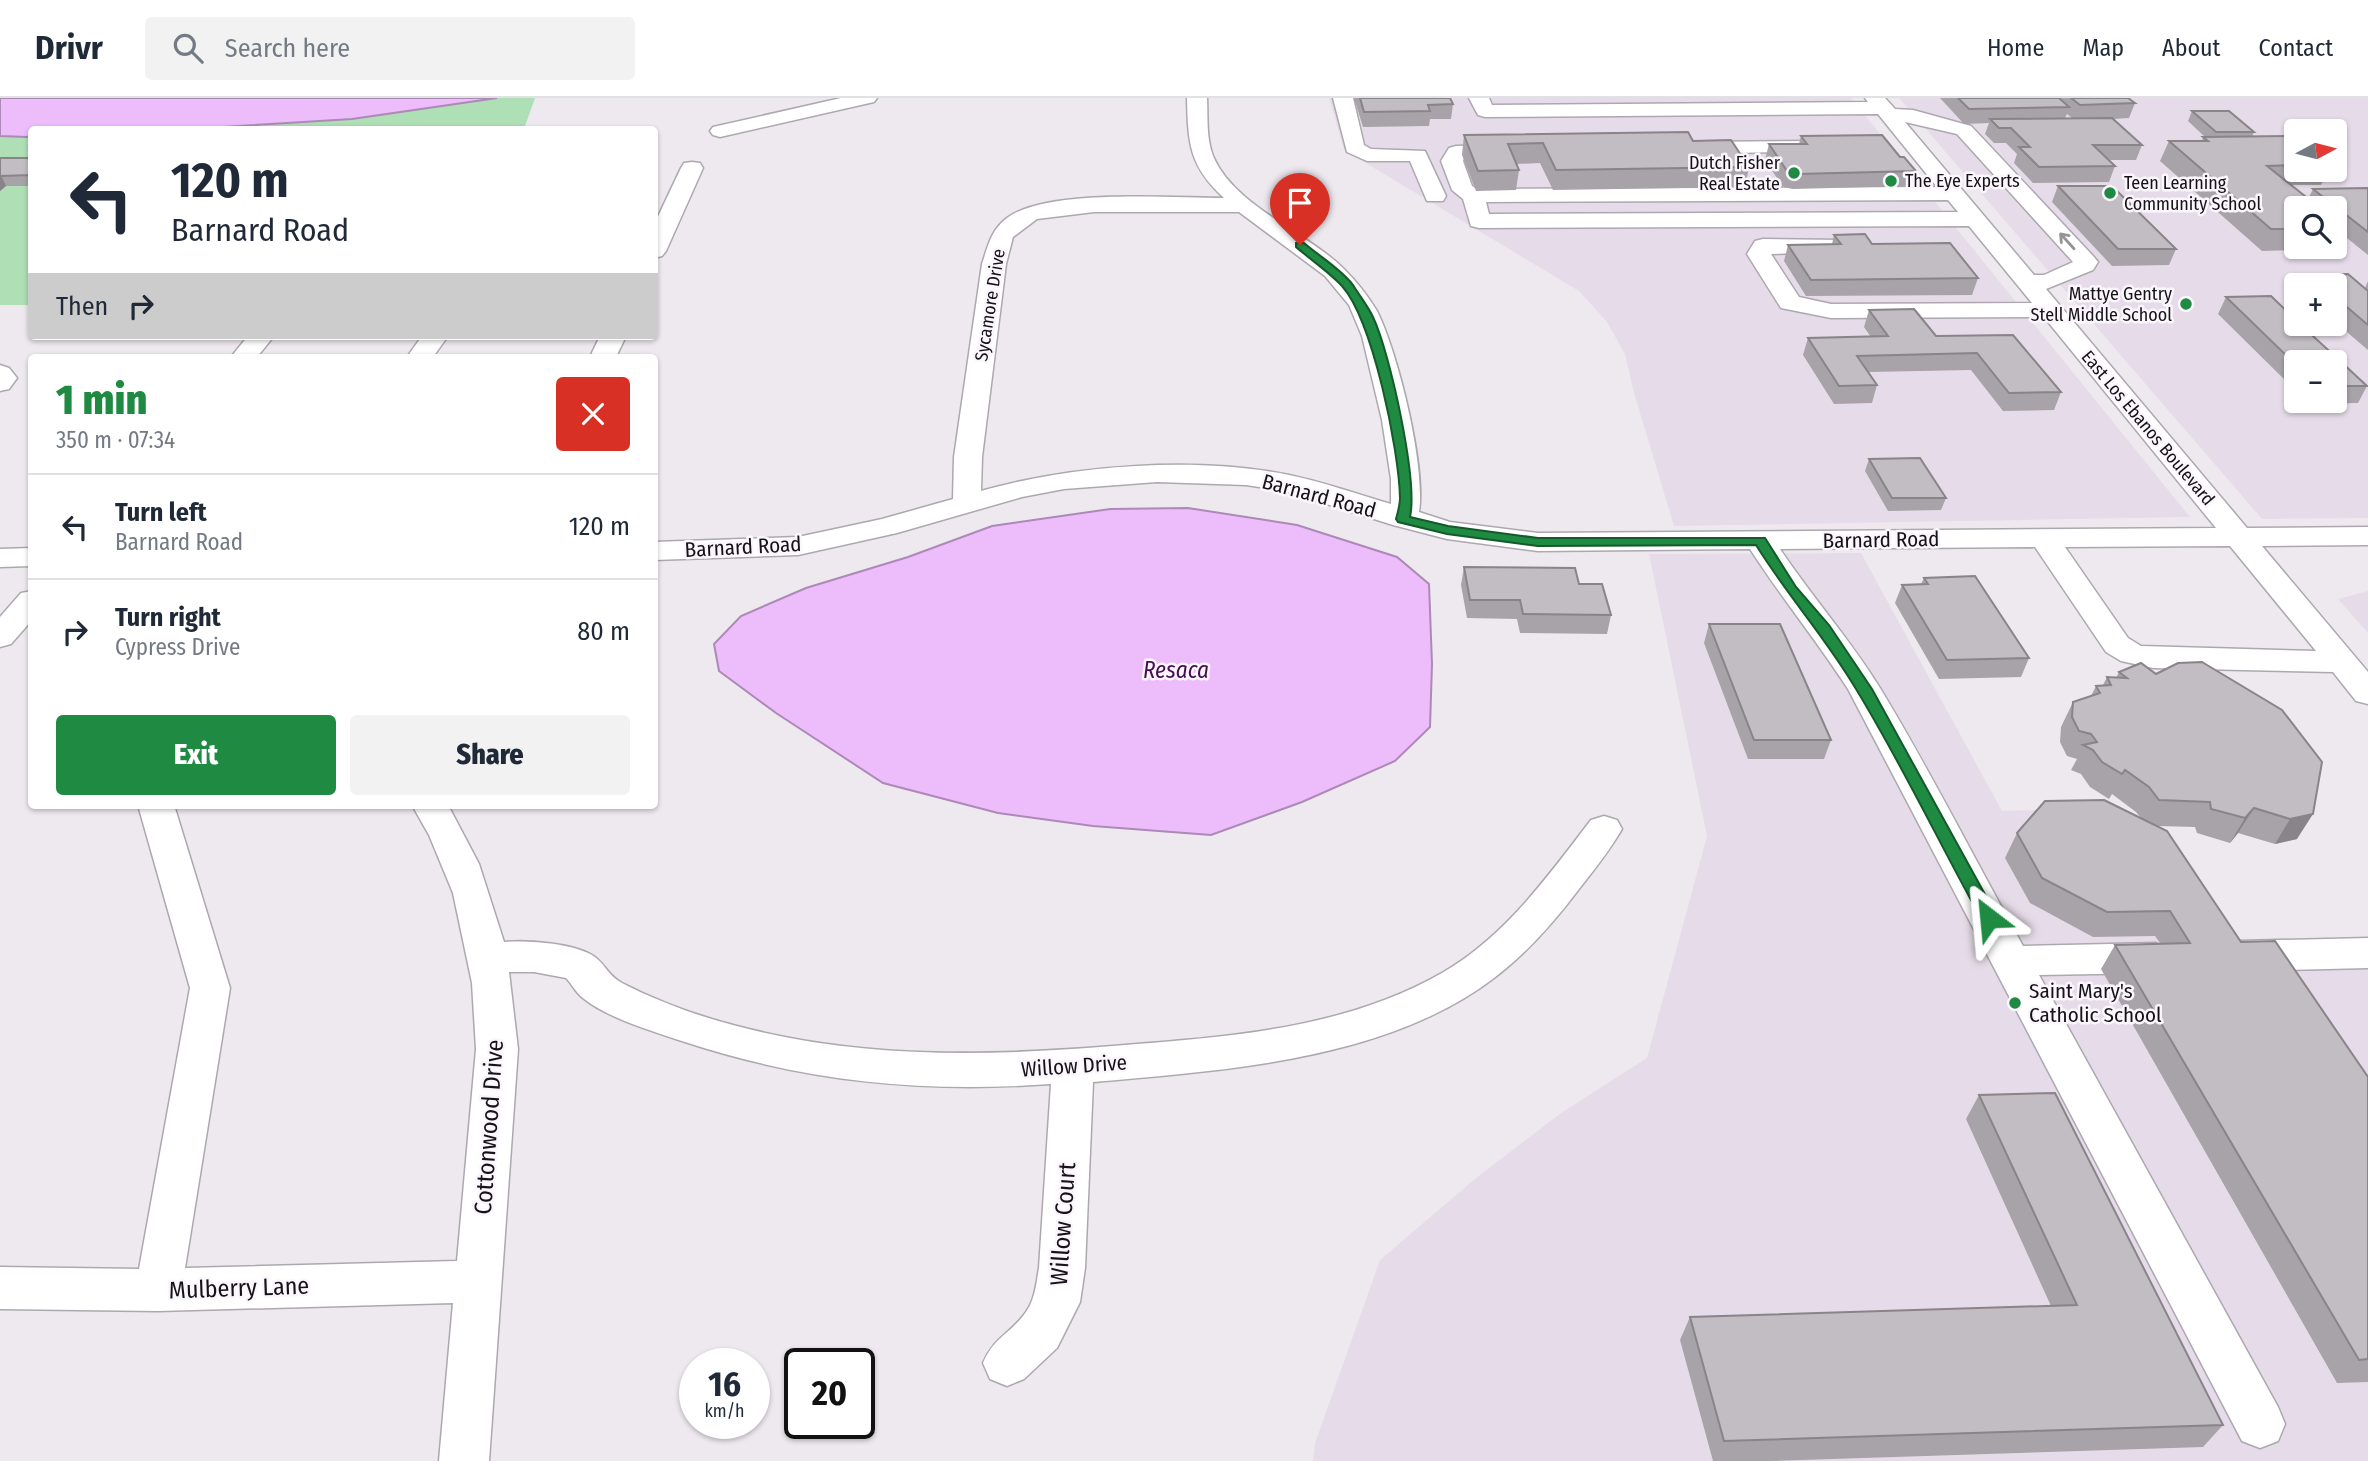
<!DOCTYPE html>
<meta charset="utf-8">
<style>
body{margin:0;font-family:"Fira Sans Condensed",sans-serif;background:#f2f2f3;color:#1f2937;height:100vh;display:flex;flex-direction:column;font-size:26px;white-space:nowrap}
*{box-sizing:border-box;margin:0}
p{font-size:23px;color:#747a83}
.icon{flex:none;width:38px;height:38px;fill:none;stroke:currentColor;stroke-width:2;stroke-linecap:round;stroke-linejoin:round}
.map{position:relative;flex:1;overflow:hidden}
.sheet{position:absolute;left:28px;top:256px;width:630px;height:455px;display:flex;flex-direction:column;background:#fff;border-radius:7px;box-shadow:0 2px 5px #0004}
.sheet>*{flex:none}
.guide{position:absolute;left:28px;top:28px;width:630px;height:214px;border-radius:7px;box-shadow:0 2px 5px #0004;background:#fff;color:#1f2937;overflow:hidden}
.needle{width:46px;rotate:83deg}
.fabs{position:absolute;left:2284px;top:21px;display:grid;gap:14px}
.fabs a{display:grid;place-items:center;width:63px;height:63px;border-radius:7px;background:#fff;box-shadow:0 2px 5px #0004;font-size:35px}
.speed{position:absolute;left:679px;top:1250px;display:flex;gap:14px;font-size:35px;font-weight:700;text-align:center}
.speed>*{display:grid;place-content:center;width:91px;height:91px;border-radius:50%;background:#fff;box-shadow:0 2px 5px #0004;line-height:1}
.speed small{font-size:18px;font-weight:400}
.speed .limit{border:4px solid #111;border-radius:10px;background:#fff;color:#111}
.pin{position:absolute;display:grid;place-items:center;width:60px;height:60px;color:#fff;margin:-72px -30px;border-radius:50% 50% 50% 0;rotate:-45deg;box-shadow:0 0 7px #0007}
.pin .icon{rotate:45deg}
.me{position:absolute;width:77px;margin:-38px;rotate:331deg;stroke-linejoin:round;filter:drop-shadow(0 0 5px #0008)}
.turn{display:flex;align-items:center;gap:24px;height:147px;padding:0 28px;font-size:32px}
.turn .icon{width:91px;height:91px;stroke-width:2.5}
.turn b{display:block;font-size:49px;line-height:60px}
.then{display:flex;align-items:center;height:66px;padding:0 28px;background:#0003;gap:14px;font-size:26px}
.round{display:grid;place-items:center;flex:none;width:74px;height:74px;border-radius:7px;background:#f2f2f3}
.head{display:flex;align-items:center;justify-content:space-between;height:119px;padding:0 28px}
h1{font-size:42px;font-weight:800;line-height:52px;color:#1f8a41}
.primary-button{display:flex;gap:14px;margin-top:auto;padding:14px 28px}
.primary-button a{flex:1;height:80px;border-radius:7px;background:#1f8a41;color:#fff;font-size:28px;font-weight:800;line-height:80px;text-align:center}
.primary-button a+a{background:#f2f2f3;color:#1f2937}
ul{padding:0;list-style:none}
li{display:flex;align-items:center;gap:21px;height:105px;padding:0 28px;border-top:2px solid #e0e1e3}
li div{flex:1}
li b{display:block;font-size:26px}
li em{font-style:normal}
header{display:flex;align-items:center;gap:42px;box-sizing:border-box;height:98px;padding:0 35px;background:#fff;border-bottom:2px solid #e0e1e3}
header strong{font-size:33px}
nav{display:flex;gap:38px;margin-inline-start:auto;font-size:24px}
.search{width:490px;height:63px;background:#f2f2f3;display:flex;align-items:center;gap:18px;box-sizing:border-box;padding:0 24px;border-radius:7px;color:#747a83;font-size:26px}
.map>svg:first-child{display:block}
.built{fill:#e6dce9;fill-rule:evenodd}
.green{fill:#aedfb5}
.water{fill:#edbcfb;stroke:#ac89b6;stroke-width:2}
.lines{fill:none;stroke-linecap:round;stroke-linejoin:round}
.minor-casing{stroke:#ada8af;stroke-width:3}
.minor{fill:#fff;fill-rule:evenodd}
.wall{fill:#a7a3a8;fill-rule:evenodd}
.shaded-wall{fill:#888488}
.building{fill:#c2bdc3;stroke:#888488;stroke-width:2}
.oneway{stroke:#959596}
.route{fill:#1f8a41;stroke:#145a2a;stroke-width:2}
.poi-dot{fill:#1f8a41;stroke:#fbf6fd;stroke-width:2.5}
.labels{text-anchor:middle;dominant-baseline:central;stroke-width:5;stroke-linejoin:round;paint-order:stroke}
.far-poi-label{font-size:18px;fill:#141315;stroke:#fbf6fd;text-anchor:end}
.far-street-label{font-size:18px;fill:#141315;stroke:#fbf6fd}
.street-label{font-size:21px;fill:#141315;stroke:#fbf6fd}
.poi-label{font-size:21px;fill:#141315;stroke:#fbf6fd;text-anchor:start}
.water-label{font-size:23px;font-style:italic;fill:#470a55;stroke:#fbf6fd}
.near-street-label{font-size:24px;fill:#141315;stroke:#fbf6fd}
</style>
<header>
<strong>Drivr</strong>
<div class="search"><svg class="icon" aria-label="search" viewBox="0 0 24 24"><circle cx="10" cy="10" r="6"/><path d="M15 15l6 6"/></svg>Search here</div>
<nav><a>Home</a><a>Map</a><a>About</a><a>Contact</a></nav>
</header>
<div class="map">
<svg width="2368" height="1363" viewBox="0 0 2368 1363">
<rect width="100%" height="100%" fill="#eee9ef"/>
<g class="built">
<polygon points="1329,0 1851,0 2190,419 1674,428 1634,295 1625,256 1607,224 1579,193 1344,52"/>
<path d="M1899 0H2368V420L2262 421ZM2296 33H2334V72H2296ZM2296 110H2334V149H2296ZM2296 187H2334V226H2296ZM2296 264H2334V303H2296Z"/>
<polygon points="1861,455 2002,713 2069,711 2222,850 2368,846 2368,1363 1313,1363 1315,1345 1380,1162 1476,1080 1561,1015 1647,960 1707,738 1649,456"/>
<polygon points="2368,493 2368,535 2338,501"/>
</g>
<g class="green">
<polygon points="497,0 535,0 524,31 191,32 352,21"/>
<rect x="0" y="38" width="31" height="169"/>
</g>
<g class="water">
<polygon points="0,0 497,0 352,21 191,31 32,32 31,38 27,39 0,38"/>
<polygon points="1188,410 1297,427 1397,459 1429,486 1432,566 1430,629 1395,663 1302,704 1211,737 1093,728 998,715 883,685 776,615 719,573 714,546 741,518 806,490 908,459 992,428 1110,411"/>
</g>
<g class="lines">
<defs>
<g id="minor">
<polygon points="841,0 877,0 874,4 720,39 713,37 710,33 713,29"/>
<path d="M1187 0H1207C1208 19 1206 40 1213 58 1234 108 1307 134 1344 171 1357 184 1368 198 1377 213 1398 255 1426 369 1419 414L1450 424 1538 435 2216 430 2044 219 1831 220 1781 210 1747 156 1755 143 1763 141 1842 142 1845 147 1842 152 1834 154 1771 156 1799 199 1831 206 2032 205 1969 128 1479 130 1471 128 1463 101 1452 92 1441 63 1449 50 1456 48 1517 47 1520 51 1517 55 1510 57 1464 60 1463 63 1472 88 1477 91 1937 89 1878 16 1485 19 1478 17 1469 0H1489L1492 7 1868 4 1865 0H1885L1895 11 1913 12 1971 28 2094 159 2098 164 2093 172 2046 191 2247 430 2368 429V447L2262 448 2368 574V606L2356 603 2333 574 2153 570 2121 563 2106 554 2035 449 1780 451C1812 499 1850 541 1880 590 1931 674 1975 762 2023 848L2155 845 2169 850 2175 860 2169 870 2155 875 2039 877 2278 1309 2285 1326 2278 1343 2260 1350 2242 1343 1848 591C1817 543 1781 499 1750 451L1538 453 1447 441 1393 427 1285 393 1246 387 1157 384 1064 391 1022 399 897 435 798 457 654 462V444L798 439 882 421 953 401 954 359 982 166C988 148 991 132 1007 120 1047 90 1172 100 1224 100 1189 68 1188 45 1187 0ZM1905 24 1957 36 2073 164 2044 177H2034ZM1948 102 1958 114 1489 116 1486 104ZM1094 114H1239L1325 178 1349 207 1362 238 1382 322 1391 381V406C1357 396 1323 384 1289 377 1196 358 1072 367 981 393L982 359 1006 166 1013 139 1037 121ZM2230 448 2316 553 2141 548 2128 540 2065 449Z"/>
<polygon points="1333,0 1353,0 1364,47 1371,51 1425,53 1446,98 1443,103 1427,103 1410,63 1367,63 1347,54"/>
<polygon points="1814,43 1821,45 1824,49 1821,53 1688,56 1681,54 1678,50 1681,46 1688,44"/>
<polygon points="692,64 700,65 703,70 666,153 662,158 654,160 654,127 681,70 684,65"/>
<polygon points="248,238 274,238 257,259 231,259"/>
<polygon points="422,238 448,238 433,259 407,259"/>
<polygon points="600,238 626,238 616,259 590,259"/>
<polygon points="0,267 9,270 17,280 9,291 0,293"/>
<polygon points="32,450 32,468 0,469 0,451"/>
<polygon points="32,493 32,522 11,546 0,549 0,519 21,495"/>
<path d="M138 707H174L230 890 185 1170 457 1163 476 951 472 885 453 795 429 737 412 707H448L479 766 504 844C527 842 571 845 592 857 604 864 608 878 622 885 657 903 695 917 733 927 866 963 1001 958 1137 946 1241 938 1349 928 1442 875 1505 839 1548 778 1591 722L1604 718 1617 722 1622 731C1610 752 1594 772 1579 791 1554 824 1527 855 1494 880 1385 963 1225 972 1093 984L1085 1170 1080 1204 1057 1250 1024 1281 1007 1288 990 1281 983 1265C994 1240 1008 1237 1023 1218 1035 1204 1036 1187 1039 1170L1051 986C923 995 807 984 685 944 655 934 607 920 583 900 576 895 572 886 566 880L534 874H509L518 951 489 1363H439L453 1205 158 1213 0 1211V1169L139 1171 190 890Z"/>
<polygon points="2368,840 2368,870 2239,873 2225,868 2220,858 2225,848 2239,843"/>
</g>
</defs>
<use href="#minor" class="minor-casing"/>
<use href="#minor" class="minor"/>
</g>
<g class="wall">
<polygon points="1354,0 1450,0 1453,6 1451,21 1430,21 1429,28 1363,29"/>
<path d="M1940 0H2128L2135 5 2129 20 2114 21 2142 47 2136 62H2109L2115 68 2109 84 2033 85 2014 65 2017 56 2006 45H1994L1985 36 1989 25 1964 26ZM2067 16 2072 20H2065Z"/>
<path d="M2192 13 2254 34 2252 39 2296 40V72H2334V55L2342 60 2332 81H2324L2321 87H2291L2308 101 2313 91 2368 90V157L2342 136 2334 151 2262 153 2160 63 2169 43H2202L2203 39H2205L2188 23ZM2296 110H2334V149H2296Z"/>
<polygon points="1464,37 1693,43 1749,69 1745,89 1553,92 1540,65 1516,66 1519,72 1516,92 1476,93 1462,57"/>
<polygon points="1801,38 1900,59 1916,73 1911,88 1793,91 1783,89 1765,62 1769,46 1799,46"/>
<polygon points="0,60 32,60 32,88 6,88 0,93"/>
<polygon points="2058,88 2176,151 2169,167 2112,168 2052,104"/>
<polygon points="1834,137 1872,146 1978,180 1972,197 1806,198 1784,163 1788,147 1832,146"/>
<polygon points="2310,177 2365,190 2368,183 2368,252 2334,223 2334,187 2305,187"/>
<polygon points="2271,198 2296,222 2296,226 2300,226 2367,288 2358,305 2309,306 2306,303 2334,303 2334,264 2296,264 2296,293 2218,216 2226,199"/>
<polygon points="1869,212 1936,238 2013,237 2061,294 2054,312 2003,313 1971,272 1869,274 1877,287 1872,305 1834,306 1803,257 1808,240 1871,239 1864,229"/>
<polygon points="1869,361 1946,400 1941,412 1888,413 1865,373"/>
<polygon points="1464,469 1579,486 1611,517 1607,536 1520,535 1517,521 1467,520 1461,487"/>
<polygon points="1924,480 2029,560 2021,579 1939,581 1895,505 1902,487 1921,486"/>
<polygon points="1709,526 1831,642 1824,661 1748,661 1704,545"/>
<polygon points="2119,574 2156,576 2282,612 2297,741 2275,746 2238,735 2230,745 2197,735 2195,729 2157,728 2241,844 2368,979 2368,1284 2337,1285 2101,871 2115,847 2160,845 2155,838 2093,839 2030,805 2005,760 2017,735 2140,719 2136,714 2112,696 2109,701 2090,689 2081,676 2071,672 2077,661 2067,658 2060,644 2061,629 2073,604 2091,598 2096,588 2103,587 2107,579 2116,580"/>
<polygon points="1979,997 2223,1327 2203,1349 1771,1363 1713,1363 1680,1242 1690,1219 2051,1208 1966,1021"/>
</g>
<g class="shaded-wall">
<polygon points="1,77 6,88 0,93 0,78"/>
<polygon points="2254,710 2238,735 2230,745 2245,720"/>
<polygon points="2313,716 2297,741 2275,746 2290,721"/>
</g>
<g class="building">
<polygon points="1360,0 1450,0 1453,6 1428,7 1430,13 1364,14"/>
<polygon points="1958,0 2059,0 2069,9 1969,11"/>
<polygon points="2071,0 2128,0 2135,5 2080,7"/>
<polygon points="2192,13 2229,13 2254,34 2216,34"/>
<polygon points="2112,20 2142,47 2093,47 2115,68 2039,69 2019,49 2030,49 2011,30 1999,30 1990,21"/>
<polygon points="1688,34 1693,43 1731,42 1749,69 1556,72 1543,45 1508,46 1519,72 1478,73 1464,37"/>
<polygon points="1882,37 1900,59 1904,59 1916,73 1797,76 1787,73 1769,46 1807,46 1801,38"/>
<polygon points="2294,38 2296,40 2296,67 2267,68 2320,110 2296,110 2296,131 2271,131 2169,43 2208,43 2203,39"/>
<polygon points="2334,55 2342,60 2334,60"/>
<polygon points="0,60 32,60 32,77 0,78"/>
<polygon points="2058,88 2112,88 2176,151 2118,151"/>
<polygon points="2368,90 2368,134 2313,91"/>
<polygon points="2334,122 2345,130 2334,130"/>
<polygon points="1865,136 1872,146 1950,145 1978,180 1811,182 1788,147 1841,146 1834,137"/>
<polygon points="2348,176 2368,193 2368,227 2334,198 2334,187 2322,187 2310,177"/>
<polygon points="2271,198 2296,222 2296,226 2300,226 2367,288 2334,288 2334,264 2296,264 2296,267 2226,199"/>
<polygon points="1914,211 1936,238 2013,237 2061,294 2009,295 1977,255 1857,258 1877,287 1839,288 1808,240 1888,238 1869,212"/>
<polygon points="1920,360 1946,400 1892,400 1869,361"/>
<polygon points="1464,469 1575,470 1579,486 1602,486 1611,517 1523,516 1520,502 1470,502"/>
<polygon points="1975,478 2029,560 1947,562 1902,487 1928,486 1924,480"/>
<polygon points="1709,526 1780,526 1831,642 1754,642"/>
<polygon points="2202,564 2282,612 2322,664 2313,716 2290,721 2254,710 2245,720 2211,711 2210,704 2159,702 2149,689 2125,672 2122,676 2102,664 2093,652 2083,647 2097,644 2091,636 2079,633 2072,619 2073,604 2100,595 2096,588 2111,587 2107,579 2127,580 2119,574 2141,565 2156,576 2178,565"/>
<polygon points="2104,702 2167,733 2241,844 2275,843 2368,979 2368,1261 2359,1262 2115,847 2190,845 2170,813 2107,814 2042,780 2017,735 2045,703"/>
<polygon points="2055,995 2223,1327 1724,1343 1690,1219 2077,1207 1979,997"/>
</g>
<defs><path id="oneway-shaft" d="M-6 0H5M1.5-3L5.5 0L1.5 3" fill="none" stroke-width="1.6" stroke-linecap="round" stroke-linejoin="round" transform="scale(1.75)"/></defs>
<use class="oneway" href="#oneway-shaft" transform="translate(2067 143) rotate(-132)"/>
<path class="route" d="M1296 145H1304C1319 158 1341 171 1353 187 1359 197 1368 208 1373 219 1390 255 1418 382 1410 419L1448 428 1538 440H1765L1796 489 1829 527 1872 591 1998 820 1995 824H1983C1940 747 1902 666 1856 591 1826 540 1787 497 1756 447L1538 448 1447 436 1398 424 1396 421C1398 414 1400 407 1400 400 1399 352 1373 223 1342 188 1329 174 1311 162 1296 149Z"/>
<g class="poi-dot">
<circle cx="1794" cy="75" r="7"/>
<circle cx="1891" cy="83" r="7"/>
<circle cx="2110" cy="95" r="7"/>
<circle cx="2186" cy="206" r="7"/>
<circle cx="2015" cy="905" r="7"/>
</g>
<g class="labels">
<g class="far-poi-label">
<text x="1780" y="65">Dutch Fisher<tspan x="1780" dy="21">Real Estate</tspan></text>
<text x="1905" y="83" text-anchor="start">The Eye Experts</text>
<text x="2124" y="85" text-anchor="start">Teen Learning<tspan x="2124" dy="21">Community School</tspan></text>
<text x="2172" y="196">Mattye Gentry<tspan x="2172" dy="21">Stell Middle School</tspan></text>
</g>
<g class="far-street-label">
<text transform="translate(990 207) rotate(-81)">Sycamore Drive</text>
<text transform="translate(2148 330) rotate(50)">East Los Ebanos Boulevard</text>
</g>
<g class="street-label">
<text transform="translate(1319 398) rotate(15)">Barnard Road</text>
<text transform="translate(1881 442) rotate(-1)">Barnard Road</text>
<text transform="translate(743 449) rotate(-3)">Barnard Road</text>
<text transform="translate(1074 968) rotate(-4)">Willow Drive</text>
</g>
<g class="poi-label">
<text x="2029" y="893">Saint Mary's<tspan x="2029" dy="24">Catholic School</tspan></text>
</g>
<g class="water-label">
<text x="1176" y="572">Resaca</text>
</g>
<g class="near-street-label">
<text transform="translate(489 1029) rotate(-86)">Cottonwood Drive</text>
<text transform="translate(1063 1126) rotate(-86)">Willow Court</text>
<text transform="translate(239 1190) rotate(-2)">Mulberry Lane</text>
</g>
</g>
</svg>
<div class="fabs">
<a><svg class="needle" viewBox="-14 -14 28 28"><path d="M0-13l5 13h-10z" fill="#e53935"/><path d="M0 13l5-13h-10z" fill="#747a83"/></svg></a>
<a><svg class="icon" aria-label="search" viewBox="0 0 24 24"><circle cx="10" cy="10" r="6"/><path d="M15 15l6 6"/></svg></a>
<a>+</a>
<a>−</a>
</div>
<div class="speed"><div>16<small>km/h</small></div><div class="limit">20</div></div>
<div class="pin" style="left:1300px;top:147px;background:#d93025"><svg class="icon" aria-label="arrive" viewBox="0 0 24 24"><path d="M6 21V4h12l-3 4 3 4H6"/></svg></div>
<svg class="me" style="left:1989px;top:820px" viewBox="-20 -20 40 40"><path d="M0-17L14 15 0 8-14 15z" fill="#1f8a41" stroke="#fff" stroke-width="4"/></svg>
<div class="guide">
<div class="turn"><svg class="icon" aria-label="left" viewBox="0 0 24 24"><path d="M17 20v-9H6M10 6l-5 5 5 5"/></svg><div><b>120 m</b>Barnard Road</div></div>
<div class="then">Then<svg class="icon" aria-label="right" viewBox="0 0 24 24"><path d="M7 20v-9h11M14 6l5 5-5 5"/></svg></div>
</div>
<section class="sheet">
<div class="head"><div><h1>1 min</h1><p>350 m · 07:34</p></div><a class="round" style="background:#d93025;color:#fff"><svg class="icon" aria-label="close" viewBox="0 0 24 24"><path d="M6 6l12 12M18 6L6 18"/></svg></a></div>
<ul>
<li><svg class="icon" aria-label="left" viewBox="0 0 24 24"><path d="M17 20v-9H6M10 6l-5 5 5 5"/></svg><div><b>Turn left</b><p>Barnard Road</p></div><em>120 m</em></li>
<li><svg class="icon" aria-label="right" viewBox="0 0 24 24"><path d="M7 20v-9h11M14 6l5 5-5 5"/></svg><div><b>Turn right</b><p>Cypress Drive</p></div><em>80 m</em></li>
</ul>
<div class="primary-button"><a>Exit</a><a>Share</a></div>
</section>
</div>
